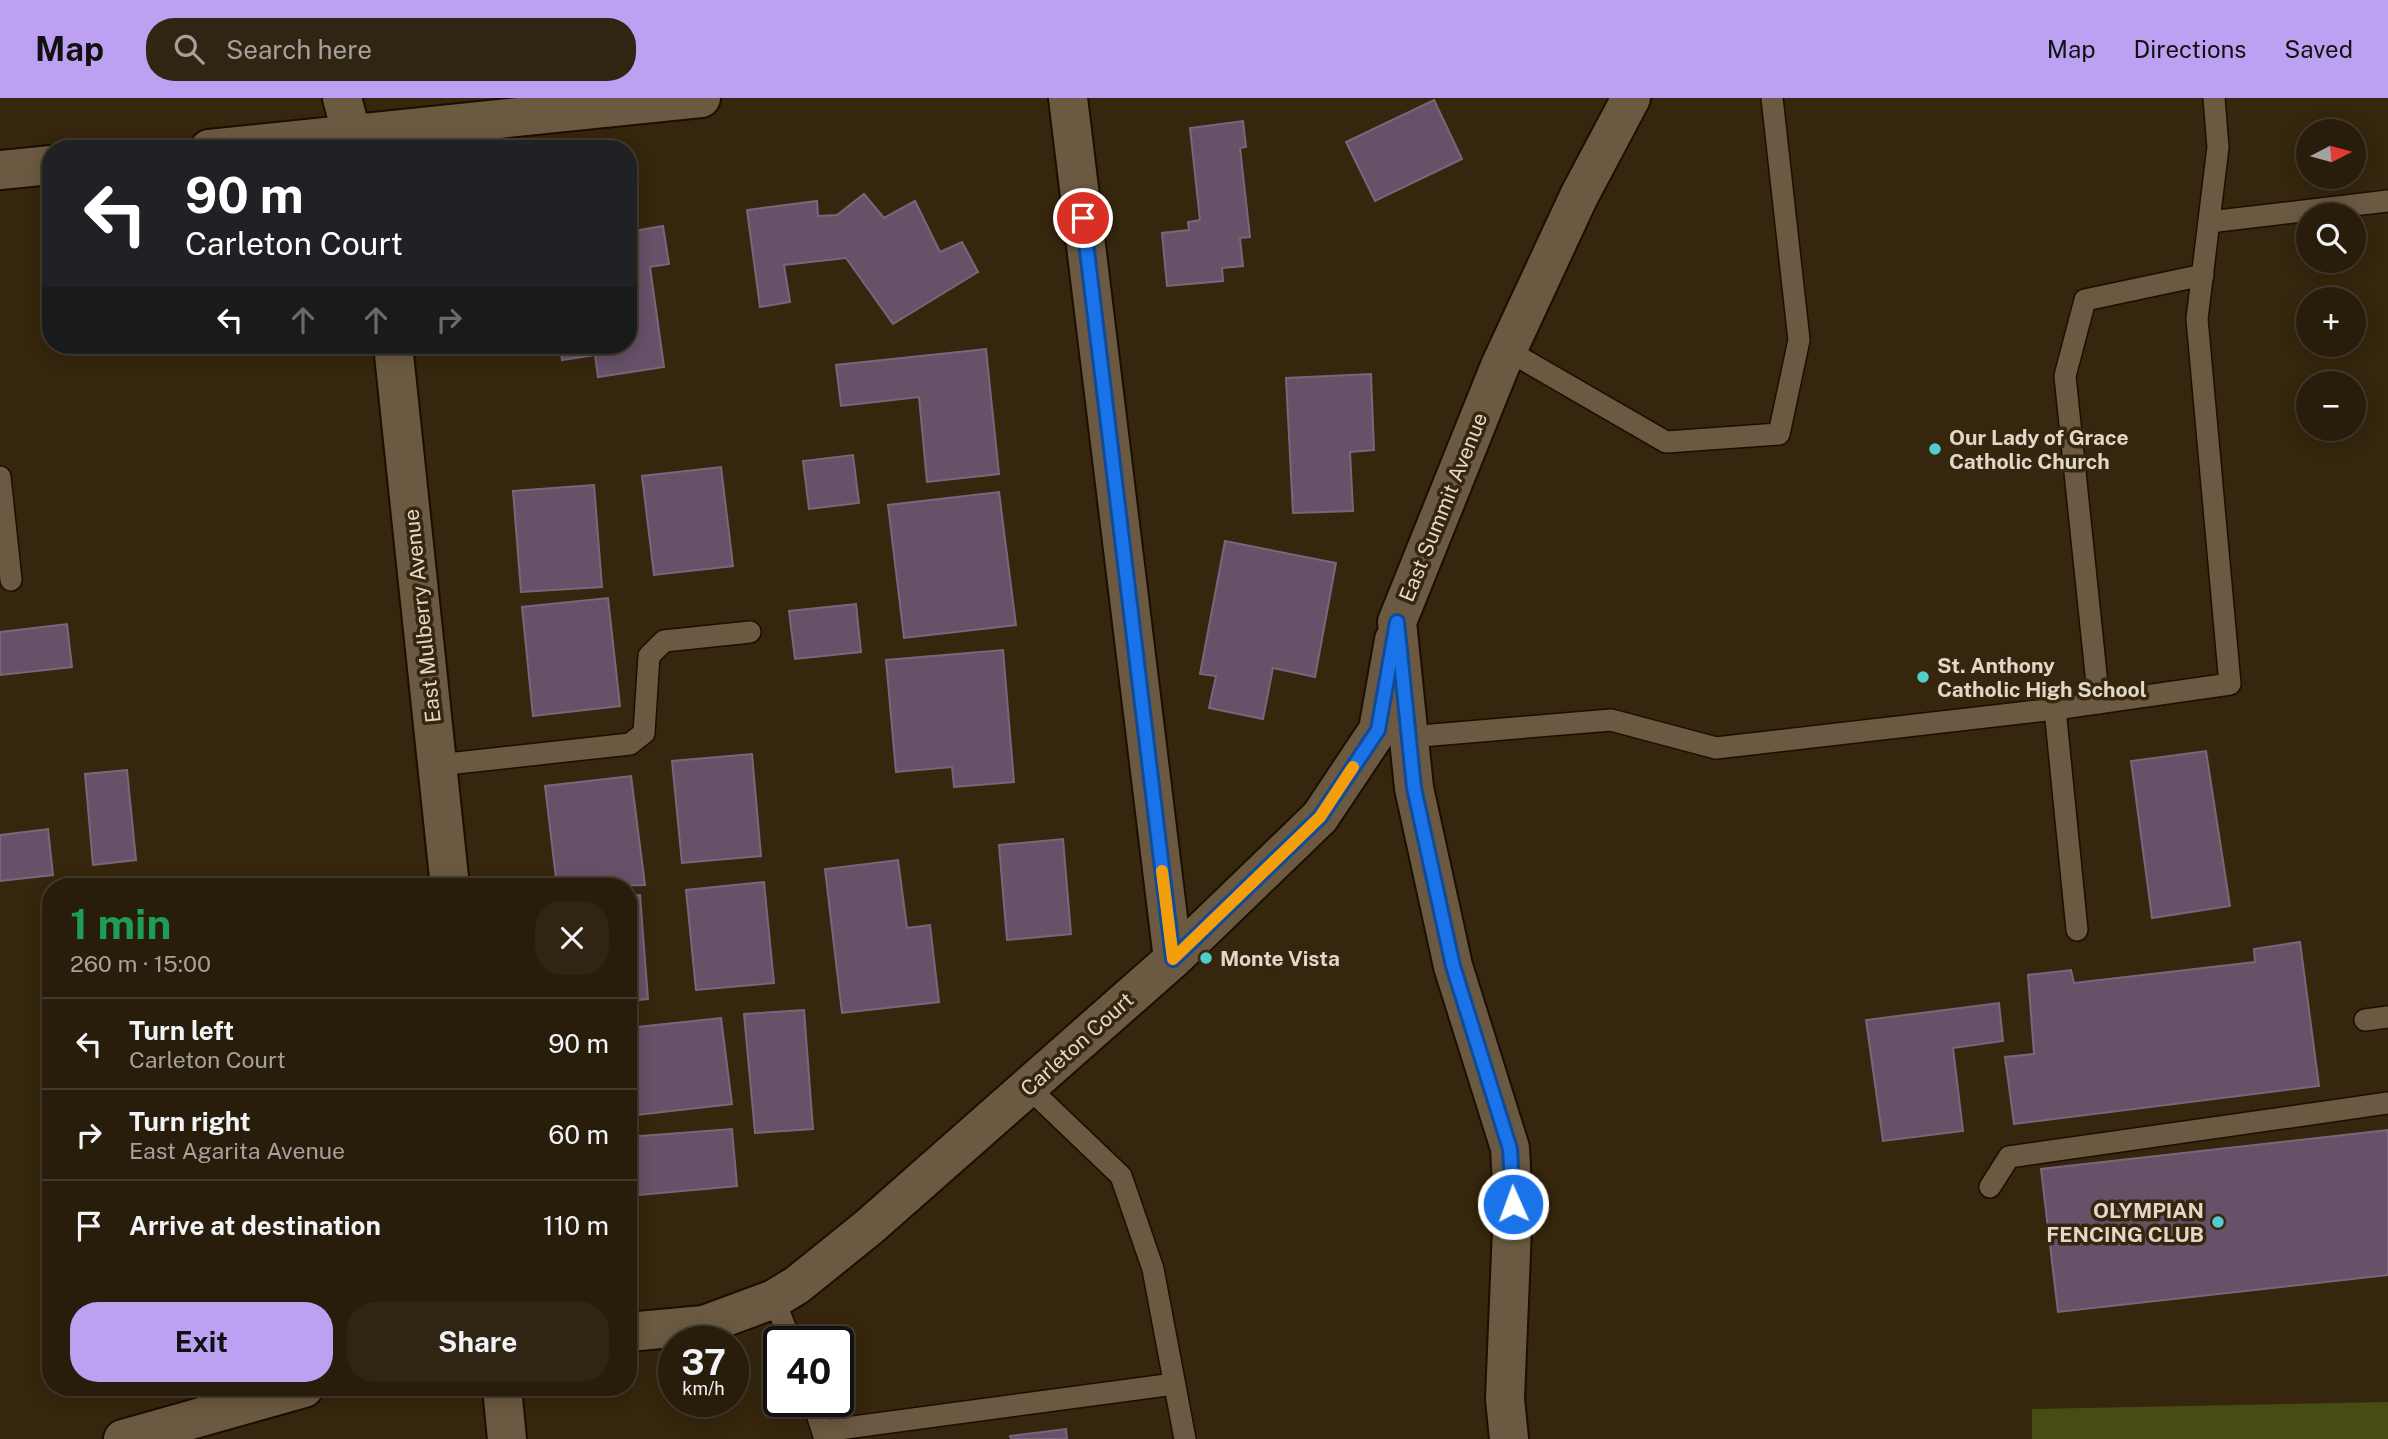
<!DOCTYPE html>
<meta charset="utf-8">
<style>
body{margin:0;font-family:"Public Sans",sans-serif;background:#302513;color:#f1f3f6;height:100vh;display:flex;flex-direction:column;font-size:26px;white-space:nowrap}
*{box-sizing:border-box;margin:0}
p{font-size:23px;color:#a5a19c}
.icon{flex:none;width:38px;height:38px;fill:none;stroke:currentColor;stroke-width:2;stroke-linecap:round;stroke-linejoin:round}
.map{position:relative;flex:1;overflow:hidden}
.details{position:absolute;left:42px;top:780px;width:595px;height:518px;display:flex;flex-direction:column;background:#281c0a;border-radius:28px;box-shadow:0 4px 18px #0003,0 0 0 2px #443a2b}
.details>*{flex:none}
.hud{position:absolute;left:42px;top:42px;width:595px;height:214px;border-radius:28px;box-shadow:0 4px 18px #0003,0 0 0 2px #443a2b;background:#202124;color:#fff;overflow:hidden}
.needle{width:46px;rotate:84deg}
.buttons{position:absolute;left:2296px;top:21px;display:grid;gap:14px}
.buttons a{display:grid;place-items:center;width:70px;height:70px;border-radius:50%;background:#281c0a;box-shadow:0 4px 18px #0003,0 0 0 2px #443a2b;font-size:35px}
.speed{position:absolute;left:658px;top:1228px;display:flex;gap:14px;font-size:35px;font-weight:700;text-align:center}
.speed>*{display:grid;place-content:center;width:91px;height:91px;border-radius:50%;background:#281c0a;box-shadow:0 4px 18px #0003,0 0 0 2px #443a2b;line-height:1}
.speed small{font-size:18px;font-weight:400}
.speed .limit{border:4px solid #111;border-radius:10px;background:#fff;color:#111}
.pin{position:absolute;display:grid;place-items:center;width:60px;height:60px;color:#fff;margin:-30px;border:4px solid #fff;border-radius:50%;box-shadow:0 2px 7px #0007}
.me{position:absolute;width:77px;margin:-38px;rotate:358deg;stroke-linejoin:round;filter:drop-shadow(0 0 5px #0008)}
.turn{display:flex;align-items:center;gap:24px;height:147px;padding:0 28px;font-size:32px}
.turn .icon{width:91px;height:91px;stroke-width:2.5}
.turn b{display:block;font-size:49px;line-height:60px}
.lanes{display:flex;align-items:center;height:66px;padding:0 28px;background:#0003;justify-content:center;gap:35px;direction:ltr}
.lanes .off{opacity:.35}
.round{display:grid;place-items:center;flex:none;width:74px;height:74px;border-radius:28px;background:#302513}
.overview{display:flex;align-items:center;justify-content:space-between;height:119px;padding:0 28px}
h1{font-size:42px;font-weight:700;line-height:52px;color:#1e9e55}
.cta{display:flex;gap:14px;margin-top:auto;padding:14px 28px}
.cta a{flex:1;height:80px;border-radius:28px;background:#bca0f2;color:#111;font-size:28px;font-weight:700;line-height:80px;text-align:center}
.cta a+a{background:#302513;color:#f1f3f6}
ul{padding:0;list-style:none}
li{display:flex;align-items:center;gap:21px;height:91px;padding:0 28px;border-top:2px solid #443a2b}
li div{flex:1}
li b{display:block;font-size:26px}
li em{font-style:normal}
header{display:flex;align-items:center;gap:42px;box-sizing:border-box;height:98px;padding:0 35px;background:#bca0f2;color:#111}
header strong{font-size:33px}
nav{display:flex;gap:38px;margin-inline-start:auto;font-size:24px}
.search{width:490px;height:63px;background:#302513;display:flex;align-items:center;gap:18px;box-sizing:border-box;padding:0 24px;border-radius:28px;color:#a5a19c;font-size:26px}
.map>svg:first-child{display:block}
.green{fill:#474c14}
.building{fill:#665168;stroke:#7a657c;stroke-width:2}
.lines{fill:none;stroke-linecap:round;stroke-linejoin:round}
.service-casing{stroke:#1c0e00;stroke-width:24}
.minor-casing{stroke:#1c0e00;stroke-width:42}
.tertiary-casing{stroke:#1c0e00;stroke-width:42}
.secondary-casing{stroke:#1c0e00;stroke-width:42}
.service{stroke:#6b5a41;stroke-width:21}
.minor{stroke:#6b5a41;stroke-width:38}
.tertiary{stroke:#6b5a41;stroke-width:38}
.secondary{stroke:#6b5a41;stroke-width:38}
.route-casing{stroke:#114b97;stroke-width:18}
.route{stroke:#1a73e8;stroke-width:12}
.slow{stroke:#f59e0b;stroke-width:12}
.poi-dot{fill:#52cdcc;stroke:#35260d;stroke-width:2.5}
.labels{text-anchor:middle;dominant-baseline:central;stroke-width:7;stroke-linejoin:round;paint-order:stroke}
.poi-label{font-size:21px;font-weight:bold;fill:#e2d8ca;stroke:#35260d;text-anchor:start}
.street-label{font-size:21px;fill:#e2d8ca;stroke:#35260d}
</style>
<header>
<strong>Map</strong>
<div class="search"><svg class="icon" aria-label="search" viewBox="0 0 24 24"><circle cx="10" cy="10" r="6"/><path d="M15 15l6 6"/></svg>Search here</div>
<nav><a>Map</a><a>Directions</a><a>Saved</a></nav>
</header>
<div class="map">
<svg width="2388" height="1341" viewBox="0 0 2388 1341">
<rect width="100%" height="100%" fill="#35260d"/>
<polygon class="green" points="2388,1304 2388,1341 2032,1341 2032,1311"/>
<g class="building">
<polygon points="1434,2 1462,61 1375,103 1346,44"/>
<polygon points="1243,23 1246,49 1240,50 1250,139 1240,140 1243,168 1222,170 1223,183 1167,188 1162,135 1189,132 1188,124 1200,122 1190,30"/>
<polygon points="864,96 884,120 915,103 940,154 962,144 978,174 893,226 846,160 784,167 790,204 760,209 747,112 817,103 818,118 837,117"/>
<polygon points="663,128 669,166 650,169 664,269 598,279 595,257 562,262 560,247 628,247 628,134"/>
<polygon points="51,158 51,209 46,209 42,159"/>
<polygon points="986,251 999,376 927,384 919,299 841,308 836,267"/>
<polygon points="1371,276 1374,352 1350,354 1353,413 1293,415 1286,280"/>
<polygon points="853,357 859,405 809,411 803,363"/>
<polygon points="721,369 733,468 654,477 642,378"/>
<polygon points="594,387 602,489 521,494 513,393"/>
<polygon points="999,394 1016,527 904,540 888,407"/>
<polygon points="1225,443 1336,465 1315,579 1273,570 1263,621 1209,610 1216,578 1200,576"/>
<polygon points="608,500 620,608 533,618 522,509"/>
<polygon points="856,506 861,554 795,561 789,513"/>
<polygon points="67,526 72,569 0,577 0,534"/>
<polygon points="1003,552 1014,684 954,689 952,669 896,674 886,562"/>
<polygon points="2206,653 2230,808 2152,820 2131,663"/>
<polygon points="752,656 761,758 682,765 672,663"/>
<polygon points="127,672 136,762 93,767 85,676"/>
<polygon points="631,678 645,787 557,789 545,688"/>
<polygon points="48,731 53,777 0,783 0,737"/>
<polygon points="1063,741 1071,836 1007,842 999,747"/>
<polygon points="898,762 907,830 930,827 939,904 842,915 825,771"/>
<polygon points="764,784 774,885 696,892 686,792"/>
<polygon points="640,797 648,901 628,903 628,798"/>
<polygon points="2300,844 2319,988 2014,1026 2005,959 2034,956 2028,877 2071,872 2074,885 2255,864 2254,851"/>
<polygon points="1999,905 2003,943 1953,950 1963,1033 1883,1043 1866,922"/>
<polygon points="804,912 813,1031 755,1035 744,916"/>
<polygon points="721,920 732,1006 628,1018 628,930"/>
<polygon points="732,1031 737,1088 628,1098 628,1039"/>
<polygon points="2388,1032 2388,1177 2058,1214 2041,1071"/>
<polygon points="1066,1331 1067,1341 1011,1341 1010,1338"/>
</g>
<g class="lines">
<defs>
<g id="service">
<polyline points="2209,124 2388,103"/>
<polyline points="1507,252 1666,344 1779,336 1799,242 1772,0"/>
<polyline points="0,379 11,482"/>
<polyline points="2099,605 2065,278 2085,202 2203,177"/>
<polyline points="2055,611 2077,832"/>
<polyline points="1409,639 1611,622 1716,650 2055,611 2230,586 2197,221 2218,49 2214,0"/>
<polyline points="438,667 630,646 644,635 649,558 664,543 750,534"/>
<polyline points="2365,922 2388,919"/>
<polyline points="1028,989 1121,1078 1153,1171 1185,1341"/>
<polyline points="1990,1089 2009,1059 2388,1005"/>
<polyline points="774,1201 791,1244"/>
<polyline points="813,1304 825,1341"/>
<polyline points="824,1333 1174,1286"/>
</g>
<g id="minor">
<polyline points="342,0 352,37"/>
<polyline points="1068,0 1173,861"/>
<polyline points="628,1234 704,1227 774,1201 797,1187 869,1129 1173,861 1320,719 1378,632 1394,542"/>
<polyline points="123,1341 304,1290"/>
</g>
<g id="tertiary">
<polyline points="393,247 450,789"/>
<polyline points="502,1290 507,1341"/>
<polyline points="1509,1341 1505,1301 1513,1106 1510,1050 1453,868 1414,690 1397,524 1500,268 1579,98 1631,0"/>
</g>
<g id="secondary">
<polyline points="209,51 701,0"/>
<polyline points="0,72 51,67"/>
</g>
</defs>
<use href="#service" class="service-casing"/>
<use href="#minor" class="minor-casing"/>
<use href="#tertiary" class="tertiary-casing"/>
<use href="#secondary" class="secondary-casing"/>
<use href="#service" class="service"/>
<use href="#minor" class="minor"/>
<use href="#tertiary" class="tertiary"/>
<use href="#secondary" class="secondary"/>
</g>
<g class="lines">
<defs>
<polyline id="route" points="1083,120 1173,861 1320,719 1378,632 1397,524 1414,690 1453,868 1510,1051 1513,1106"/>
</defs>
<use href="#route" class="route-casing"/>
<use href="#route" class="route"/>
<polyline class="slow" points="1162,773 1173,861 1320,719 1353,669"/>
</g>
<g class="poi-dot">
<circle cx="1935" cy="351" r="7"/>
<circle cx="1923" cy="579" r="7"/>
<circle cx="1206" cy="860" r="7"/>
<circle cx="2218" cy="1124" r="7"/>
</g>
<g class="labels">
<g class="poi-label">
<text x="1949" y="339">Our Lady of Grace<tspan x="1949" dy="24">Catholic Church</tspan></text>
<text x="1937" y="567">St. Anthony<tspan x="1937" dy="24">Catholic High School</tspan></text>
<text x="1220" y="860">Monte Vista</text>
<text x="2204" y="1112" text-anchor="end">OLYMPIAN<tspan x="2204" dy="24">FENCING CLUB</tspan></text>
</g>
<g class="street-label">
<text transform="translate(1443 409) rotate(-68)">East Summit Avenue</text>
<text transform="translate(422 518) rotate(-96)">East Mulberry Avenue</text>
<text transform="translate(1077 946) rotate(-42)">Carleton Court</text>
</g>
</g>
</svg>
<div class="buttons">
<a><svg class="needle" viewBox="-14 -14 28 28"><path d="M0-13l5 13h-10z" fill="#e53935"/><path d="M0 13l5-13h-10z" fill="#a5a19c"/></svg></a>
<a><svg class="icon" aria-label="search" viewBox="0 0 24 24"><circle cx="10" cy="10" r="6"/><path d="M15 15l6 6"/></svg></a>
<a>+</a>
<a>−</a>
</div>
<div class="speed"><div>37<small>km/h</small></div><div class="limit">40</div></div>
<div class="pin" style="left:1083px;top:120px;background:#d93025"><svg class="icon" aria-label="arrive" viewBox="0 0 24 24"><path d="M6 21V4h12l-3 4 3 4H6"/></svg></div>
<svg class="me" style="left:1513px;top:1106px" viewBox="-20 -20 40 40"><circle r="17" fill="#1a73e8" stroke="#fff" stroke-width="3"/><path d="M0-11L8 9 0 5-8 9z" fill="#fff"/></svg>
<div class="hud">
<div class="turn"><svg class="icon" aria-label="left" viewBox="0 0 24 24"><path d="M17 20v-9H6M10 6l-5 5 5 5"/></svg><div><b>90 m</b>Carleton Court</div></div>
<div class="lanes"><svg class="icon" aria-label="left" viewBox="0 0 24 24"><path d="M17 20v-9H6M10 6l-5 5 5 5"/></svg><svg class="icon off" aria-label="ahead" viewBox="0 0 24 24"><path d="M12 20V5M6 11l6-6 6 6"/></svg><svg class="icon off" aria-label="ahead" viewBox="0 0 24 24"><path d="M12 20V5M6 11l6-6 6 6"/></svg><svg class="icon off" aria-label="right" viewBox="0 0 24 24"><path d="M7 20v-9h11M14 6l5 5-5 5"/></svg></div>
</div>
<section class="details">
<div class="overview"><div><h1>1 min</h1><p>260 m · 15:00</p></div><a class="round"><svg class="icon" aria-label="close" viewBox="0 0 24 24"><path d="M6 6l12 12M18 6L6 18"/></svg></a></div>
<ul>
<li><svg class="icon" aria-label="left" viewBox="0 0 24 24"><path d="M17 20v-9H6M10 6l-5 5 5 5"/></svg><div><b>Turn left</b><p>Carleton Court</p></div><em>90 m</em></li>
<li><svg class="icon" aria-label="right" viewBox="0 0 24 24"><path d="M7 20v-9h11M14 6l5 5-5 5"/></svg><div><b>Turn right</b><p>East Agarita Avenue</p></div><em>60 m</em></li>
<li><svg class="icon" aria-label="arrive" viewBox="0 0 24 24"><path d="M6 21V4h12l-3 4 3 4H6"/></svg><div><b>Arrive at destination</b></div><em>110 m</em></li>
</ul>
<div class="cta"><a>Exit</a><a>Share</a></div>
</section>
</div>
